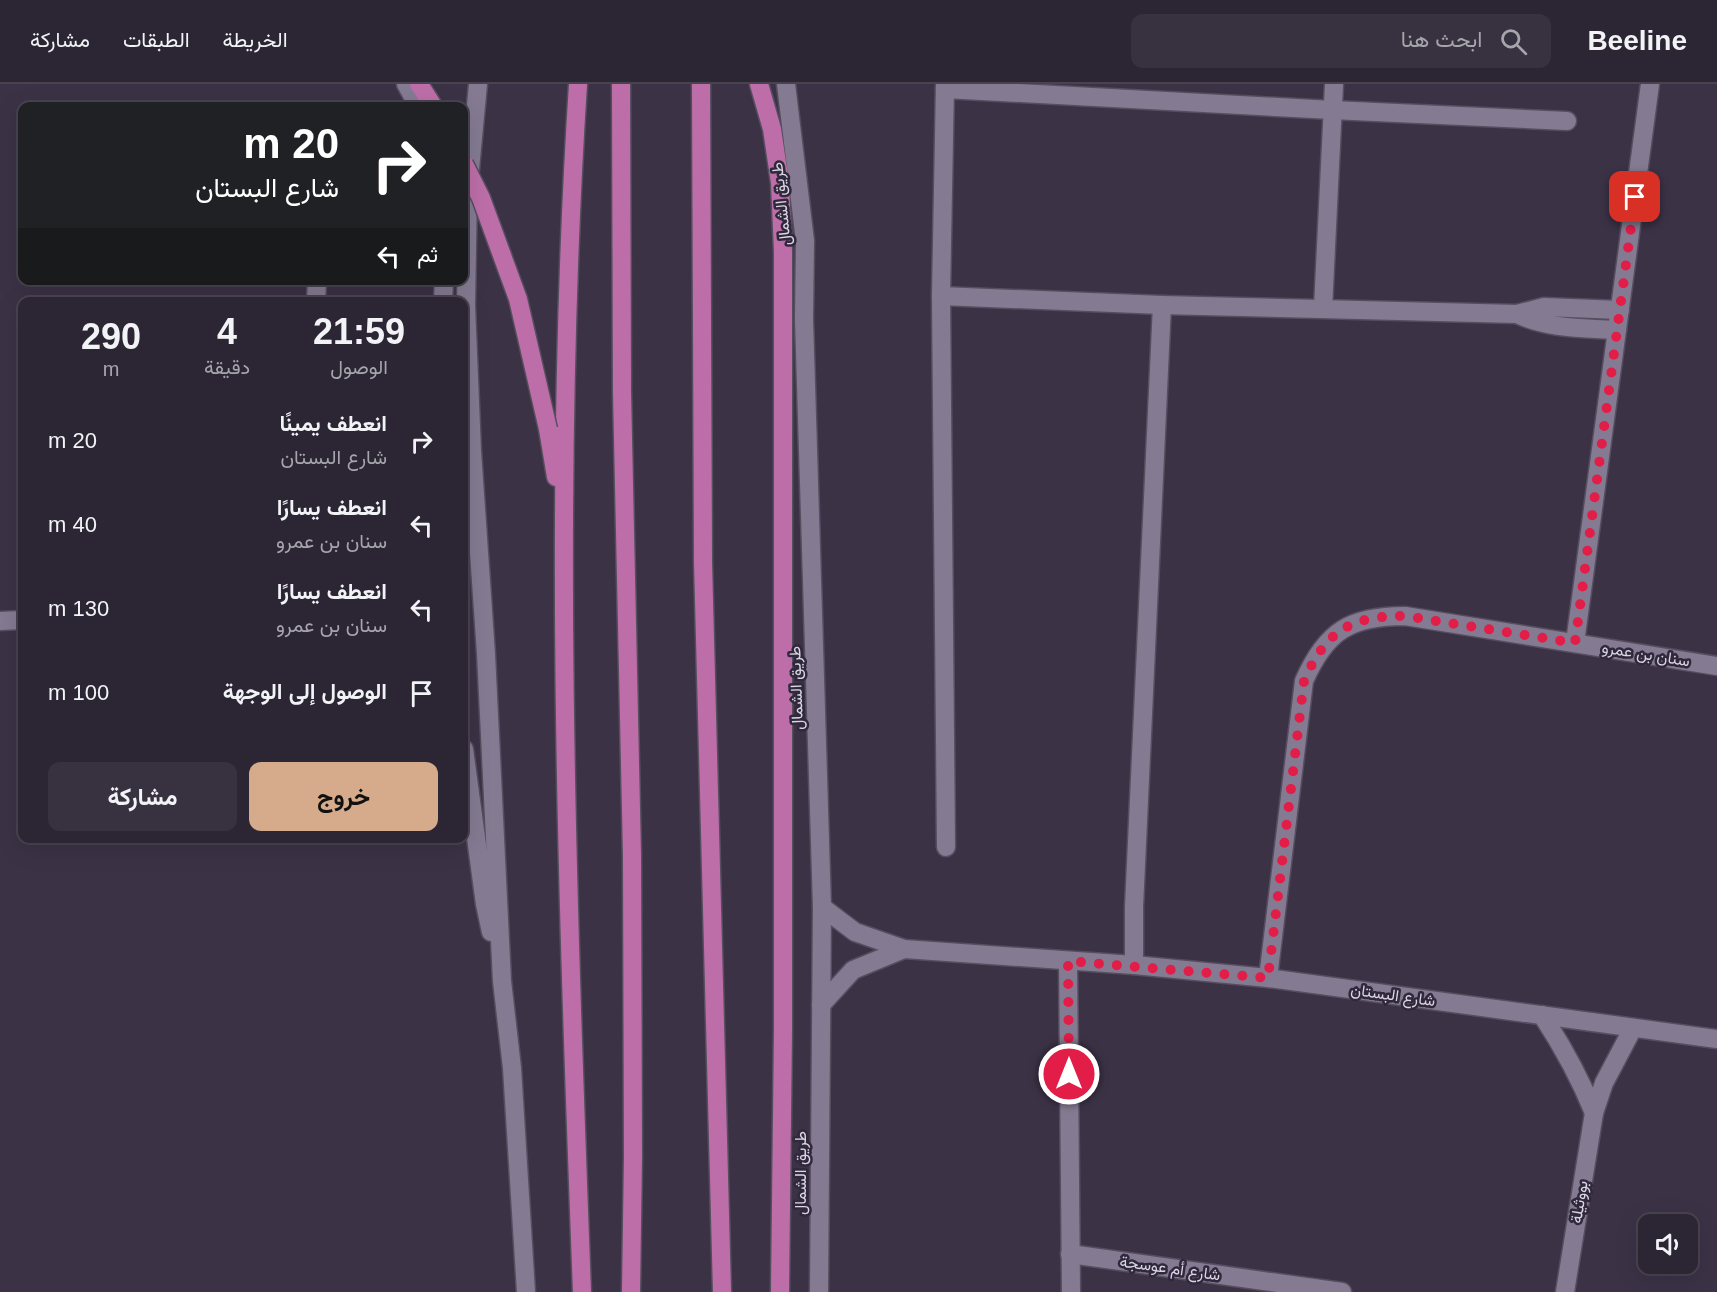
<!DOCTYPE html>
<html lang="ar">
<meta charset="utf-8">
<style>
body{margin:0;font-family:Helvetica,Vazirmatn,sans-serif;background:#383240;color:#f1f3f6;direction:rtl;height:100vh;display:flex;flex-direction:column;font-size:22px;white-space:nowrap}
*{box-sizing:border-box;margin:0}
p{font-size:20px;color:#a6a5ac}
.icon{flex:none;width:33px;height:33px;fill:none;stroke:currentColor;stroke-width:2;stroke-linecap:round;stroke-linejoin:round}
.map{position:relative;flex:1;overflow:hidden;direction:ltr}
.side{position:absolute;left:18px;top:213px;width:450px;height:546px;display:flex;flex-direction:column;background:#2c2634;border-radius:12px;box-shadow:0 6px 24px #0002,0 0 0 2px #48434f;direction:rtl}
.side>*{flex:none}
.banner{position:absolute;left:18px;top:18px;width:450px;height:183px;border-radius:12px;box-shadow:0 6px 24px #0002,0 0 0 2px #48434f;direction:rtl;background:#202124;color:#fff;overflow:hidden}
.controls{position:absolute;left:1638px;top:1130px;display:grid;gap:12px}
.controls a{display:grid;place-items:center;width:60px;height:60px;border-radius:12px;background:#2c2634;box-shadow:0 6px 24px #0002,0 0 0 2px #48434f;font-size:30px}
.pin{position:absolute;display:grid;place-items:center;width:51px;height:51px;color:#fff;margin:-26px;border-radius:12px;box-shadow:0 3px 9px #0006}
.me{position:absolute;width:66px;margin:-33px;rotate:0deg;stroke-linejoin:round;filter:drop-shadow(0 0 4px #0008)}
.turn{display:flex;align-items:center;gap:21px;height:126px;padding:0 30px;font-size:27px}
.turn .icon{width:78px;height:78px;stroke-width:2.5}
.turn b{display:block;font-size:42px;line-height:51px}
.then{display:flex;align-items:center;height:57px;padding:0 30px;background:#0003;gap:12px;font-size:22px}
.eta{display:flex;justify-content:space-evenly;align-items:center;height:102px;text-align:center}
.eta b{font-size:36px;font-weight:700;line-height:42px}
.button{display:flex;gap:12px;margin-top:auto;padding:12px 30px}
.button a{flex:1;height:69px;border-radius:12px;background:#d6ab8b;color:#111;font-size:24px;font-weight:700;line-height:69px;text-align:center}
.button a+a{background:#383240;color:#f1f3f6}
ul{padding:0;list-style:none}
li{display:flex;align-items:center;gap:18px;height:84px;padding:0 30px}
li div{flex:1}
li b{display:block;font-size:22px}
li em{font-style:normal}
header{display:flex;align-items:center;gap:36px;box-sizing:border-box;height:84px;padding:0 30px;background:#2c2634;border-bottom:2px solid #48434f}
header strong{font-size:28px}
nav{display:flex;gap:33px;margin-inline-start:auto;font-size:21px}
.search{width:420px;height:54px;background:#383240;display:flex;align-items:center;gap:15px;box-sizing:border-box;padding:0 21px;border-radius:12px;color:#a6a5ac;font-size:22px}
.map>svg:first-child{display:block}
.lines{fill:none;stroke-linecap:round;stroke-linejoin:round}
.street-casing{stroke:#564e5f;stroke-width:21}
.secondary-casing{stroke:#564e5f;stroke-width:21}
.highway-casing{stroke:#564e5f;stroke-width:21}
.street{stroke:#847b92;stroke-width:18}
.secondary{stroke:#847b92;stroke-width:18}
.highway{stroke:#bd6ea8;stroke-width:18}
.highway-bridge-casing{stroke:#564e5f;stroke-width:21;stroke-linecap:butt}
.highway-bridge{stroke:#bd6ea8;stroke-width:18}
.route{stroke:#e11d48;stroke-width:10;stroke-dasharray:0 18}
.labels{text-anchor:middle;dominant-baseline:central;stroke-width:5;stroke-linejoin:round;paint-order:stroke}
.street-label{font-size:16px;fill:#dad5e2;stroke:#30283c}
</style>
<header>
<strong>Beeline</strong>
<div class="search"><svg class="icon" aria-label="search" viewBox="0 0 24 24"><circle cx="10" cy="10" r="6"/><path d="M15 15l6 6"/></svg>ابحث هنا</div>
<nav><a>الخريطة</a><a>الطبقات</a><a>مشاركة</a></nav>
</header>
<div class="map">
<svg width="1717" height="1208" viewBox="0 0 1717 1208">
<rect width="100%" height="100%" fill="#3b3246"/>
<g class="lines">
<defs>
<g id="street">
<polyline points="945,0 941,212 946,763"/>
<polyline points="945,5 1332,26 1567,37"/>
<polyline points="941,212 1162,221 1517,230 1544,223 1620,226"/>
<polyline points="316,218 317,196"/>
<polyline points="1323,224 1334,0"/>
<path d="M1517 230C1548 245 1583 244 1617 246"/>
<polyline points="0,537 22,536"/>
<polyline points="1575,559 1650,0"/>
<polyline points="822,823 855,848 904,865 1134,881 1268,894 1717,955"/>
<polyline points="1068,877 1071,1208"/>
<polyline points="1134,881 1134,823 1162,221"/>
<path d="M1268 894 1304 597C1326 547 1350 532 1405 532L1717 582"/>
<polyline points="821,921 853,886 904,865"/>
<path d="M1542 931C1563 963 1580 994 1594 1029"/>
<polyline points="1070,1170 1342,1208"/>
<polyline points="1565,1208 1594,1029 1604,999 1633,944"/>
</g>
<g id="secondary">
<polyline points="406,0 418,22"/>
<polyline points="478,0 468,107 466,221 472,367 486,570 502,897 512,984 526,1208"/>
<polyline points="786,0 805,157 804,235 822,823 819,1208"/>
<polyline points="443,218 444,196"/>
<polyline points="464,665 485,820 491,848"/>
</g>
<g id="highway">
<polyline points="419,0 433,22"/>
<path d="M578 0C552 402 567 806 582 1208"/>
<polyline points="621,0 622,308 632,772 633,1072 631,1208"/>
<polyline points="701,0 703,478 722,1208"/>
<polyline points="759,0 772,45 780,99 783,167 783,945 780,1208"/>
<polyline points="548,345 556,393"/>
</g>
</defs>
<use href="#street" class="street-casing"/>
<use href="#secondary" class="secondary-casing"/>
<use href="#highway" class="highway-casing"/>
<use href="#street" class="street"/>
<use href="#secondary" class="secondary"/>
<use href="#highway" class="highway"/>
<defs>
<polyline id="highway-bridge" points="464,80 481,114 518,215 548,345"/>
</defs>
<use href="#highway-bridge" class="highway-bridge-casing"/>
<use href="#highway-bridge" class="highway-bridge"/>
</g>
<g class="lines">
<path class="route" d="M1069 990 1068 877 1268 894 1304 597C1326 547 1350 532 1405 532L1575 559 1635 113"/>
</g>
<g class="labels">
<g class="street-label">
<text transform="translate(781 120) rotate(-96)">طريق الشمال</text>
<text transform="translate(1646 570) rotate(9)">سنان بن عمرو</text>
<text transform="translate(796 604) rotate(-92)">طريق الشمال</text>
<text transform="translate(1393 911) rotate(8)">شارع البستان</text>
<text transform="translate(800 1089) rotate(-90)">طريق الشمال</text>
<text transform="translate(1579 1118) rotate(-81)">بووثيلة</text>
<text transform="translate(1170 1184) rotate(8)">شارع أم عوسجة</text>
</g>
</g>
</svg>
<div class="controls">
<a><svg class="icon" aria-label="sound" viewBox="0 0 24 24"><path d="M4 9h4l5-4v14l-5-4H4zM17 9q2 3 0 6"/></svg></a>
</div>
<div class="pin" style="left:1635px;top:113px;background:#d93025"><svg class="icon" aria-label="arrive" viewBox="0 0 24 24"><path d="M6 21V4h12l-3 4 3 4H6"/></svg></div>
<svg class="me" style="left:1069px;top:990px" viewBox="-20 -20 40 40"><circle r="17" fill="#e11d48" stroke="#fff" stroke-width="3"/><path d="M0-11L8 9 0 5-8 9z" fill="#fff"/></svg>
<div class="banner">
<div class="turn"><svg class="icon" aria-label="right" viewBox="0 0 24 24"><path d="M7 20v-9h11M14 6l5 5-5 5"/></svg><div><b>20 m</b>شارع البستان</div></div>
<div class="then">ثم<svg class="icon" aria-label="left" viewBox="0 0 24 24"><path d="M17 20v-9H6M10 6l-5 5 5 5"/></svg></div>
</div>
<section class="side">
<div class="eta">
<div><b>21:59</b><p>الوصول</p></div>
<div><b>4</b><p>دقيقة</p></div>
<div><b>290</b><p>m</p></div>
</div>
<ul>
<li><svg class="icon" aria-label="right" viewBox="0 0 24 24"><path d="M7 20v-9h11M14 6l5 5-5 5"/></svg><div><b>انعطف يمينًا</b><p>شارع البستان</p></div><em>20 m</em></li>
<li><svg class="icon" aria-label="left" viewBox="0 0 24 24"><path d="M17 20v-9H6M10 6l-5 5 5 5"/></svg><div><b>انعطف يسارًا</b><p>سنان بن عمرو</p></div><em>40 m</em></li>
<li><svg class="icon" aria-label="left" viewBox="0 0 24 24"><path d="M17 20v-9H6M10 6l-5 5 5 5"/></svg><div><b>انعطف يسارًا</b><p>سنان بن عمرو</p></div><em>130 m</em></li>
<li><svg class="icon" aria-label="arrive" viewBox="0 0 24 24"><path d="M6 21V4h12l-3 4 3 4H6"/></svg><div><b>الوصول إلى الوجهة</b></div><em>100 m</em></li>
</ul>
<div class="button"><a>خروج</a><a>مشاركة</a></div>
</section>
</div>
